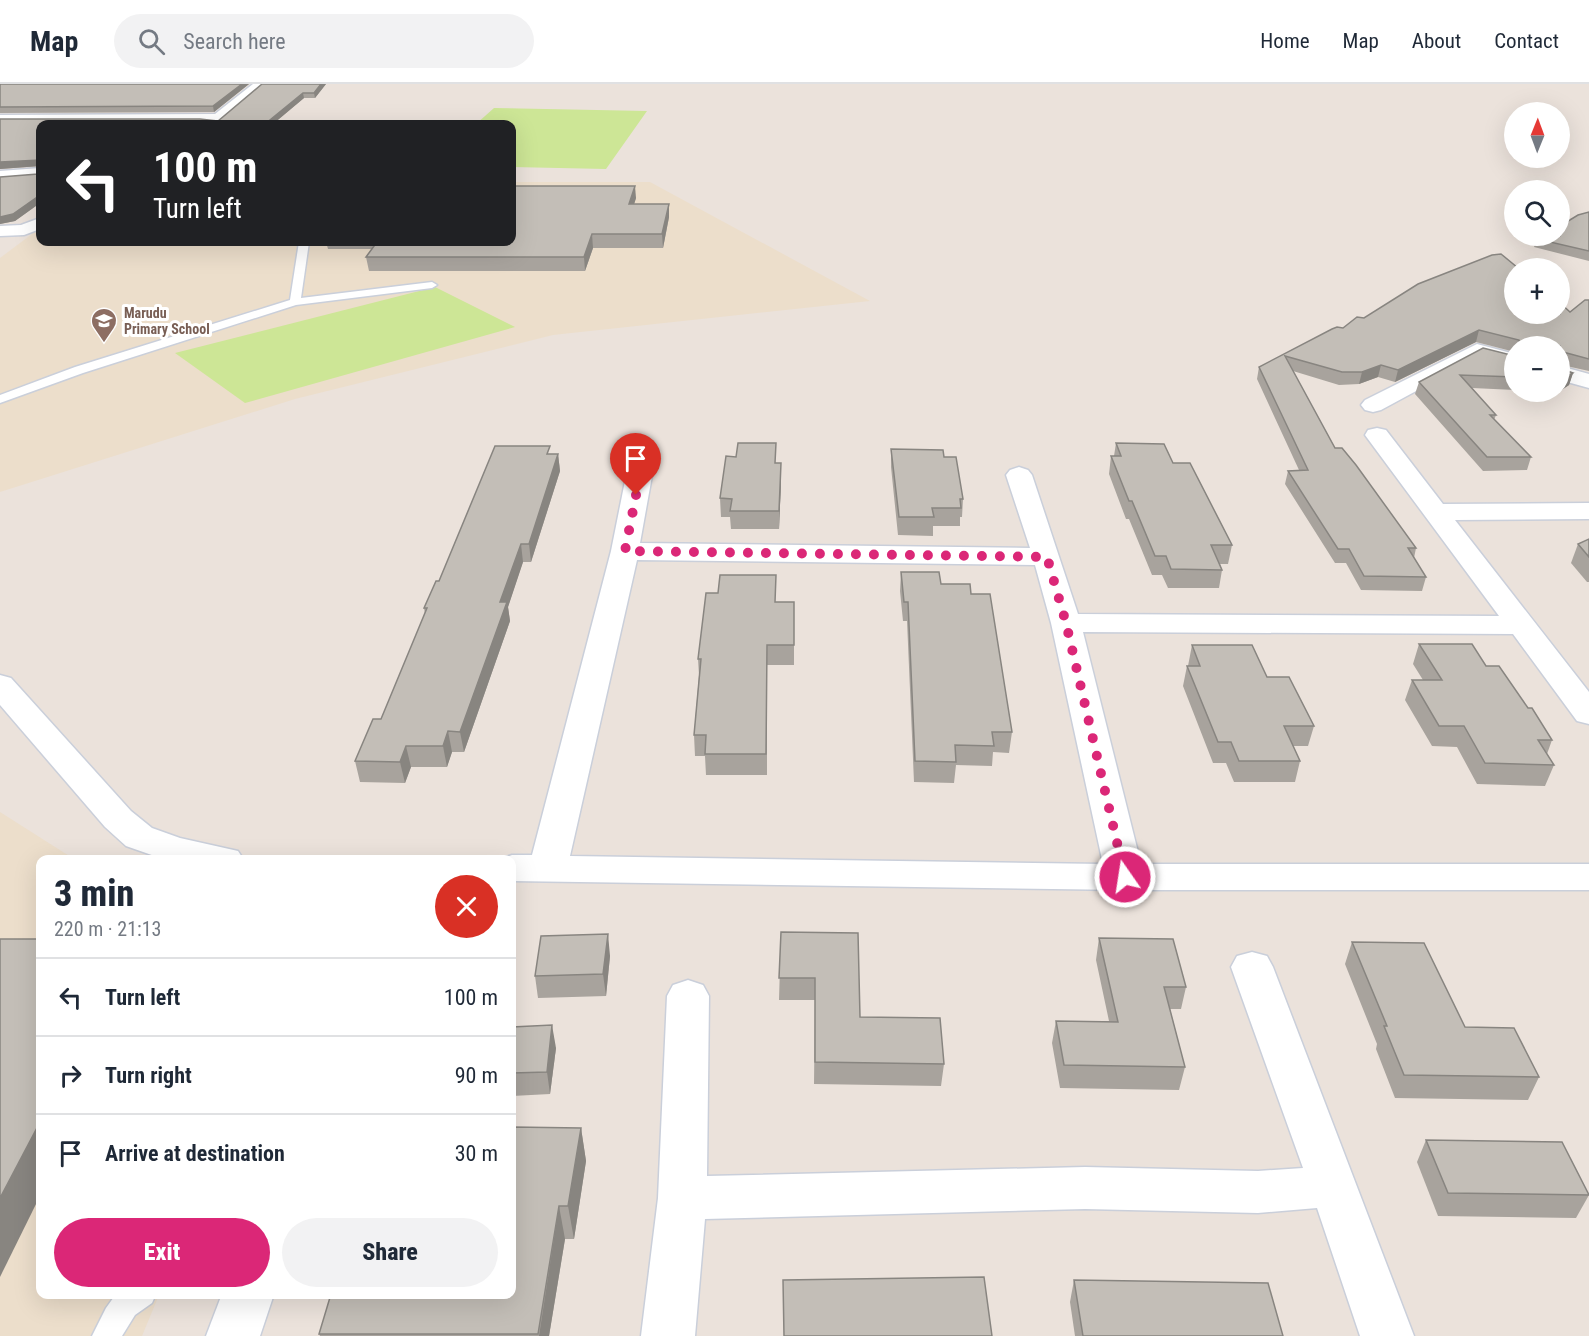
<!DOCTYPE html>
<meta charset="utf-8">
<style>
body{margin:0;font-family:"Roboto Condensed",sans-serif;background:#f2f2f3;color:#1f2937;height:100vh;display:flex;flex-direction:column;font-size:22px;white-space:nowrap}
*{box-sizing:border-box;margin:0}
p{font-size:20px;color:#747a83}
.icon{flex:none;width:33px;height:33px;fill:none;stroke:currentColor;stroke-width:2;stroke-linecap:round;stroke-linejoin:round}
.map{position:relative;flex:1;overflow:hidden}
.drawer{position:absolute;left:36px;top:771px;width:480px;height:444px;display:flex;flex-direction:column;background:#fff;border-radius:12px;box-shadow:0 6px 24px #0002}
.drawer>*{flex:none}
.hud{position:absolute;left:36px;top:36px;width:480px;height:126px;border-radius:12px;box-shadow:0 6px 24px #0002;background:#202124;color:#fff;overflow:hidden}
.needle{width:39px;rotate:1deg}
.fabs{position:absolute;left:1504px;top:18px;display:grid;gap:12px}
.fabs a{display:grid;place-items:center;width:66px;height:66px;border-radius:50%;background:#fff;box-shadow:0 6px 24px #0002;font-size:30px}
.pin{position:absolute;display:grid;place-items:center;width:51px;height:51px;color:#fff;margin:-62px -26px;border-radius:50% 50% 50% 0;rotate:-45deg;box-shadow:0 0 6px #0007}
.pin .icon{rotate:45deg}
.me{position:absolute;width:66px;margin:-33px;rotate:347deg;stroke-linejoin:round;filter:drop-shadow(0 0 4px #0008)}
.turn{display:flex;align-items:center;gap:21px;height:126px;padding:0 18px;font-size:27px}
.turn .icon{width:78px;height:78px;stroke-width:2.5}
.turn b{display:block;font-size:42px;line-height:51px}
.round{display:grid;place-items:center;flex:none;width:63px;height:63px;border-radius:32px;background:#f2f2f3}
.summary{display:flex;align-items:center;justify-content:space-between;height:102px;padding:0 18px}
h1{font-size:36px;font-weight:800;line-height:45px}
.button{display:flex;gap:12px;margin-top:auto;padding:12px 18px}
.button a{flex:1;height:69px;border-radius:36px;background:#db2777;color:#fff;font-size:24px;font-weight:800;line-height:69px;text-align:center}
.button a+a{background:#f2f2f3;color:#1f2937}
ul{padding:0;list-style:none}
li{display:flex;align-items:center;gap:18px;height:78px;padding:0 18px;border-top:2px solid #e0e1e3}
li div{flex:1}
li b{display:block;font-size:22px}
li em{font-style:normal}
header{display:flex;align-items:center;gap:36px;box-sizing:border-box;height:84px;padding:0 30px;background:#fff;border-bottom:2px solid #e0e1e3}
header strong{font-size:28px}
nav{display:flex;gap:33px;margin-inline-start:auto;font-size:21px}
.search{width:420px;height:54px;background:#f2f2f3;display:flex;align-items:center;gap:15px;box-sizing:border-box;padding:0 21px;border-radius:33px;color:#747a83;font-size:22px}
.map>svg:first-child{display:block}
.education{fill:#ecdecb}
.pitch{fill:#cde696}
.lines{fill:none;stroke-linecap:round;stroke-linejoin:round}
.lane-casing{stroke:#cacfda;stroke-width:3}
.street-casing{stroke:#cacfda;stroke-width:3}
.lane{fill:#fff;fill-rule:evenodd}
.street{fill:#fff;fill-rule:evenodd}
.wall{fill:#a8a39d}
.shaded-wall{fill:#888580}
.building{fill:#c3beb7;stroke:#888580;stroke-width:1.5}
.route{stroke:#db2777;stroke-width:10;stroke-dasharray:0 18}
.labels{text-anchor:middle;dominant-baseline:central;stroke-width:6;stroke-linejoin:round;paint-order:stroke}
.far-education-label{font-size:14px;font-weight:bold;fill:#785e54;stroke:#fff;text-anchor:start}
</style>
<header>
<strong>Map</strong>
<div class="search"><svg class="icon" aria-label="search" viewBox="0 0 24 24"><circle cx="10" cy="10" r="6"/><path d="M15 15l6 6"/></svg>Search here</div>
<nav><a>Home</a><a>Map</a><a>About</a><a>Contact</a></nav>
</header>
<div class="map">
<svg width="1589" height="1252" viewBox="0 0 1589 1252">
<rect width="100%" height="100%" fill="#ebe2db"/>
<g class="education">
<polygon points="512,98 650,98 870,217 553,251 295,315 0,408 0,174 40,144 40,158 512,158"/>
<polygon points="0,728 74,775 40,776 40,1210 159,1211 142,1252 0,1252"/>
</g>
<g class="pitch">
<polygon points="494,24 647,27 606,85 512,83 512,40 476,40"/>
<polygon points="435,203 515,243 245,319 175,269"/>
</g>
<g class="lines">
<defs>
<g id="lane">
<polygon points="299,158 309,158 301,214 432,198 437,201 432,204 296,221 83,289 0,319 0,311 75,283 290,216"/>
<polygon points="116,1210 156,1210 152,1219 135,1231 122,1252 92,1252 106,1224"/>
</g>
<g id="street">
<polygon points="253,0 267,0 219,40 204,40 205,38 0,39 0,31 215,30"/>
<polygon points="40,84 40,94 0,97 0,87"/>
<polygon points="40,134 40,145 24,151 0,152 0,142 21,141"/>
<polygon points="1477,260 1515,270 1515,284 1479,273 1381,326 1373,328 1365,326 1361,321 1365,316"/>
<polygon points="1560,282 1589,290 1589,304 1560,296"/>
<path d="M1377 344 1386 346 1443 420 1589 419V435L1455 436 1589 608V640L1577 637 1513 550 1083 548 1141 780H1589V806H1125L512 797V776H498L512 771H532L611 467 626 392 630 387 639 384 648 387 652 392 640 459 1030 464 1006 391 1010 386 1019 383 1028 386 1032 391 1078 530 1499 532 1365 351 1368 346ZM637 476 1035 481 1051 539 1103 780 570 772Z"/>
<polygon points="0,591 11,594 131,727 152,744 180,754 238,767 244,776 166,776 126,762 105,743 0,621"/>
<polygon points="1252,868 1267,872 1273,883 1414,1252 1360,1252 1317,1124 1258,1129 1085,1125 705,1135 695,1252 641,1252 658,1114 667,912 673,901 688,896 703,901 709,912 707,1092 1085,1083 1258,1087 1303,1084 1231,883 1237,872"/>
<polygon points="222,1210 274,1210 260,1252 206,1252"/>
</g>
</defs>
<use href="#lane" class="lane-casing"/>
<use href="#street" class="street-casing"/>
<use href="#lane" class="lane"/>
<use href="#street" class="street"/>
</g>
<g class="wall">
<polygon points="0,0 249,0 214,28 0,29"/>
<polygon points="262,0 326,0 315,14 304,14 273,40 40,40 40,119 15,137 0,140 0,93 38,90 40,88 40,82 0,85 0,35 218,37"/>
<polygon points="636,114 634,120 669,133 663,164 593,164 585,187 369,187 366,173 372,165 328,165 326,158 512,158"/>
<polygon points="1589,128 1589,177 1534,163 1537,155"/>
<polygon points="1589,216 1589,287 1562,281 1562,285 1573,289 1569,301 1560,307 1560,262 1515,262 1515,268 1476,258 1395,298 1378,293 1359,300 1339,301 1293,287 1335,364 1416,464 1414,474 1426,493 1422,507 1361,506 1346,479 1335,479 1285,400 1288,387 1299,386 1257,295 1259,283 1343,244 1570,228"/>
<polygon points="1515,272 1515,306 1472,304 1496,331 1494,336 1531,373 1527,386 1483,387 1415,310 1419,298"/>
<polygon points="1116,359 1173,379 1232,461 1228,480 1220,480 1222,486 1219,504 1168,504 1162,491 1152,491 1129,435 1126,435 1109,390 1111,372 1114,372"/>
<polygon points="891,365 944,373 963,415 962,433 960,433 960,442 933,442 933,452 898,451 891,383"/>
<polygon points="551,370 558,370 560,387 531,478 523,478 508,523 510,537 464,668 452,668 447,683 411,683 405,699 360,698 355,677 381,635 425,530 424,524 439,497"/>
<polygon points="776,379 781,397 779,445 731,445 730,433 721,433 720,414"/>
<polygon points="1589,455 1589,498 1587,498 1571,479 1578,460"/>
<polygon points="901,488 971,510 1012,648 1009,669 993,668 992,682 956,681 954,699 914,698 907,537 903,537 900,507"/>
<polygon points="776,518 794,518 794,581 767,581 767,691 706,691 705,672 695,672 694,651 699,591 698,575"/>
<polygon points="1419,560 1486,582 1528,624 1552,656 1547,670 1554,681 1545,702 1477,700 1457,663 1432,662 1405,616 1412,596 1423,596 1413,580"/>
<polygon points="1192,561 1267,593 1314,642 1308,662 1293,662 1300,677 1295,698 1234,698 1226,679 1213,679 1183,602 1187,582 1188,582"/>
<polygon points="781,848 860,933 944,980 941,1002 814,1000 815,916 779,916"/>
<polygon points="1099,854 1186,903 1181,925 1170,925 1185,983 1179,1006 1060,1004 1052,959 1056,937 1109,937 1096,876"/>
<polygon points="1352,858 1465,943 1539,993 1528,1016 1395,1014 1376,965 1377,960 1345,880"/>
<polygon points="610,872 606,912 538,914 535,892"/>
<polygon points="512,943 556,964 550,1010 512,1012"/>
<polygon points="581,1044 586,1077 574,1155 565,1155 549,1252 320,1252 319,1250"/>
<polygon points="1426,1056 1589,1111 1576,1134 1438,1132 1417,1078"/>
<polygon points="1074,1196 1283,1252 1075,1252 1070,1218"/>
</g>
<g class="shaded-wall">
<polygon points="242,0 249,0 214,28 213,22"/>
<polygon points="321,0 326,0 315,14 314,9"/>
<polygon points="303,9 304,14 273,40 265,40"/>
<polygon points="40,76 40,82 0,85 0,78"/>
<polygon points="635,102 636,114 630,133 629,120"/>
<polygon points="40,111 40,119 15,137 0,140 0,133"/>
<polygon points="669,120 669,133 663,164 662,150"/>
<polygon points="592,150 593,164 585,187 584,173"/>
<polygon points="1479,246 1476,258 1395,298 1398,286"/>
<polygon points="1381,281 1378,293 1359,300 1362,288"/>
<polygon points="1573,289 1569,301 1560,307 1563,295"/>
<polygon points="558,370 560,387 531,478 529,460"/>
<polygon points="781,379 781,397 779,445 779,427"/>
<polygon points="521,460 523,478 508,523 510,537 464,668 460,648 500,518"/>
<polygon points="448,647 452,668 447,683 443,662"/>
<polygon points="406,662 411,683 405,699 400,678"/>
<polygon points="608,850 610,872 606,912 603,890"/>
<polygon points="552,941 556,964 550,1010 547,988"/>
<polygon points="40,1038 40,1112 0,1193 0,1114"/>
<polygon points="581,1044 586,1077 574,1155 568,1122"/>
<polygon points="559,1122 565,1155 549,1252 539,1252"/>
</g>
<g class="building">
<polygon points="0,0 242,0 213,22 0,23"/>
<polygon points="262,0 321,0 314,9 303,9 265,40 40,40 40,111 13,130 0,133 0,93 38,90 40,88 40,76 0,78 0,35 200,35 218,37"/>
<polygon points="512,102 635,102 629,120 669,120 662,150 592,150 584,173 366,173 377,158 512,158"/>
<polygon points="1589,128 1589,167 1537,155 1542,152 1560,152 1560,142 1578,131"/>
<polygon points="1501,170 1518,184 1515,184 1515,230 1560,230 1560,219 1570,228 1585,216 1589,216 1589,275 1563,268 1562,285 1573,289 1563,295 1560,295 1560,262 1520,262 1519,256 1479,246 1398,286 1381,281 1362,288 1342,288 1285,272 1335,364 1342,364 1356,381 1416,464 1408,464 1426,493 1364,492 1349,465 1338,465 1288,387 1308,386 1259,283 1332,245 1337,243 1343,244 1357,233 1364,234 1418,200 1492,171"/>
<polygon points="1483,264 1515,272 1515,293 1460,291 1496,331 1490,331 1531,373 1487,373 1419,298"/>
<polygon points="738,359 776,359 775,379 781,379 779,427 730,427 732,415 720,414 726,372 736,373"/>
<polygon points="1116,359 1164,360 1173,379 1190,379 1232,461 1211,461 1222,486 1171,485 1166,472 1155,472 1132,417 1129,417 1111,372 1121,372"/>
<polygon points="495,362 550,362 547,370 558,370 529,460 521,460 500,518 507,518 460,648 448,647 443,662 406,662 400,678 355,677 373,635 381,635 427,524 424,524 436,497 439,497"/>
<polygon points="891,365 943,366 944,373 956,373 963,415 960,415 961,424 932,424 934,433 899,433"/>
<polygon points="1589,455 1589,473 1578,460"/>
<polygon points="901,488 939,488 941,500 970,500 971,510 990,510 1012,648 992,648 994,662 955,661 956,678 915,677 908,518 904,518"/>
<polygon points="720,491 776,491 775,518 794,518 794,561 767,561 766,670 705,670 706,651 694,651 701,575 698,575 706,509 718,509"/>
<polygon points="1419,560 1472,560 1486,582 1499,582 1528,624 1532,624 1552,656 1538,656 1554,681 1485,679 1464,642 1439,642 1412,596 1442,596"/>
<polygon points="1192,561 1252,561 1267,593 1289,593 1314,642 1284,642 1300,677 1239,677 1231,658 1218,658 1187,582 1200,582"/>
<polygon points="781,848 858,849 860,933 940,934 944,980 815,978 815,894 779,894"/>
<polygon points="608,850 603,890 535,892 541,852"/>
<polygon points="1099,854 1173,855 1186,903 1164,903 1185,983 1064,981 1056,937 1118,938"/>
<polygon points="0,855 40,855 40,1038 0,1114"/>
<polygon points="1352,858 1424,859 1465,943 1514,944 1539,993 1404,991 1384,942 1387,942"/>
<polygon points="552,941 547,988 512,989 512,943"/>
<polygon points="512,1043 581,1044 568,1122 559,1122 538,1250 319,1250 331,1210 512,1210"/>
<polygon points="1426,1056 1562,1058 1589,1111 1448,1109"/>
<polygon points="984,1193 992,1252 784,1252 783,1196"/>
<polygon points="1074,1196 1268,1199 1283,1252 1083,1252"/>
</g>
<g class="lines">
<polyline class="route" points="636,411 625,467 1047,473 1066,539 1125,793"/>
</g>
<defs>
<symbol id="school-pin" viewBox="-11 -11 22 30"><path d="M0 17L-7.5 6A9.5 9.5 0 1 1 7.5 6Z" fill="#8d6e63" stroke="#fff"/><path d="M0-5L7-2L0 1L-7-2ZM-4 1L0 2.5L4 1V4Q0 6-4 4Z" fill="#fff"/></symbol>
</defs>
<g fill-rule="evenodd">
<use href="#school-pin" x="89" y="222" width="30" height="40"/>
</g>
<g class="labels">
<g class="far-education-label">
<text x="124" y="229">Marudu<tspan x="124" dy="16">Primary School</tspan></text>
</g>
</g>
</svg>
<div class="fabs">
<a><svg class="needle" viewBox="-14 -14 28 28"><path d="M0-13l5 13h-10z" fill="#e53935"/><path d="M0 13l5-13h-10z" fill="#747a83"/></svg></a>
<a><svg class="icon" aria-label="search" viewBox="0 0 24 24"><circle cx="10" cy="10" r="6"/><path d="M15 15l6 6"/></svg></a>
<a>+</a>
<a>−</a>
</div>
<div class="pin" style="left:636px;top:411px;background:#d93025"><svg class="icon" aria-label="arrive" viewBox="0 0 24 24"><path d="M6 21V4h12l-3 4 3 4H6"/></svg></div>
<svg class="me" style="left:1125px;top:793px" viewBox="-20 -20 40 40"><circle r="17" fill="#db2777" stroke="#fff" stroke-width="3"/><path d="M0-11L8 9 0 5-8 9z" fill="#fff"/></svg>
<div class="hud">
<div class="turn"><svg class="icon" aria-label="left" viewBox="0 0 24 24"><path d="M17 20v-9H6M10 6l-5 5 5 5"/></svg><div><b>100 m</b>Turn left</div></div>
</div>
<section class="drawer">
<div class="summary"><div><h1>3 min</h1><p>220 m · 21:13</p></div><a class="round" style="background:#d93025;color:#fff"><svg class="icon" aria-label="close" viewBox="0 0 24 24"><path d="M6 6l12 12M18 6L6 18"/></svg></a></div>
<ul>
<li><svg class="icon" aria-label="left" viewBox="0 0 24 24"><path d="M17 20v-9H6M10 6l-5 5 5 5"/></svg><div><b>Turn left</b></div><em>100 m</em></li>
<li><svg class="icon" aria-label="right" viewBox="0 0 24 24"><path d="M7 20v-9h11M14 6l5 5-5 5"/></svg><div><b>Turn right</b></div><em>90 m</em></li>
<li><svg class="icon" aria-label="arrive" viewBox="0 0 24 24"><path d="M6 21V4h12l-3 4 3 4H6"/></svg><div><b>Arrive at destination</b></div><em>30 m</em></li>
</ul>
<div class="button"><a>Exit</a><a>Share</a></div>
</section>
</div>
